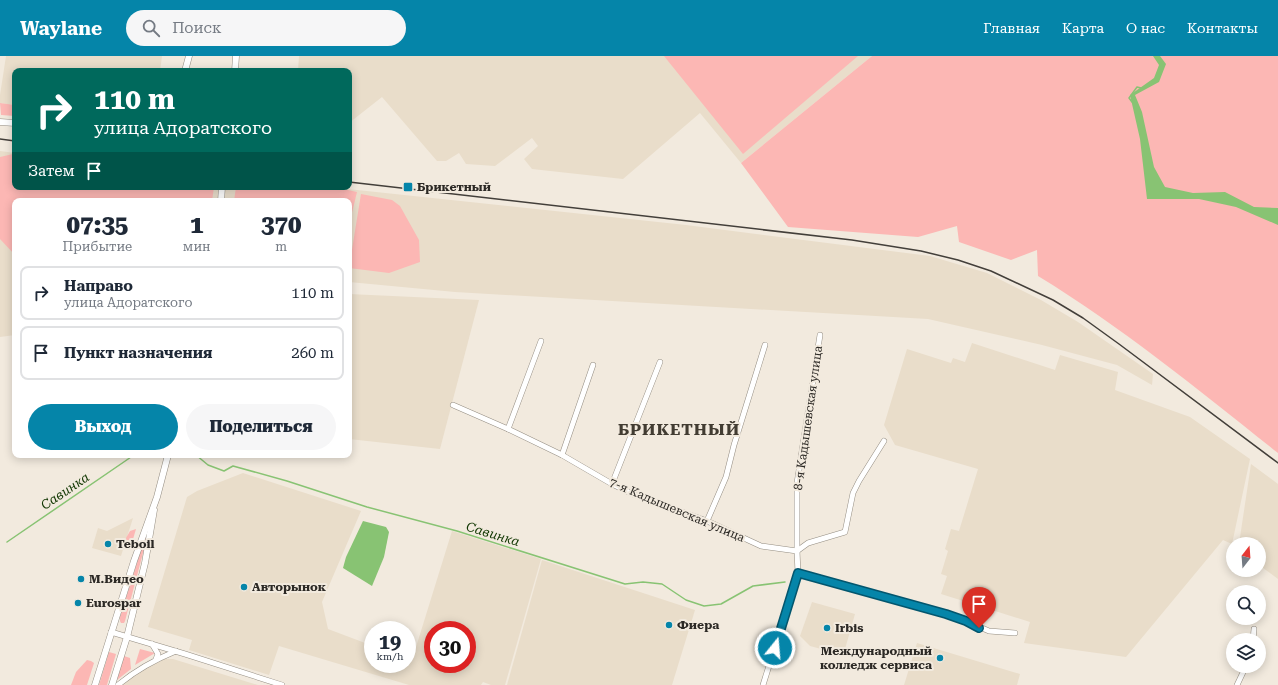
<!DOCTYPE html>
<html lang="ru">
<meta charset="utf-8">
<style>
body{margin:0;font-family:"Roboto Serif",serif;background:#f6f6f7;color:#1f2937;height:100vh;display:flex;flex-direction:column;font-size:15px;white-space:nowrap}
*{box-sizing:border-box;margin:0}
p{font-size:13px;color:#747a83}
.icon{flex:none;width:22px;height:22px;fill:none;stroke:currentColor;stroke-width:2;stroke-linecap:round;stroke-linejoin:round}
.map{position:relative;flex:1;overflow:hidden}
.panel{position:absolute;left:12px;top:142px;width:340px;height:260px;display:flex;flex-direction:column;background:#fff;border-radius:8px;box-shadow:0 2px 10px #0003}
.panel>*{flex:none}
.guide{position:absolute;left:12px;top:12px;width:340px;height:122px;border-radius:8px;box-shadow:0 2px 10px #0003;background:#00695c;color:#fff;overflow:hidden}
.needle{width:26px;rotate:17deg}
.buttons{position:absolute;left:1226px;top:481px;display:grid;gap:8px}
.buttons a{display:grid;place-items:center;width:40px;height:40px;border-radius:50%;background:#fff;box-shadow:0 2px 10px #0003;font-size:20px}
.speed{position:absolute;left:364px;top:565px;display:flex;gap:8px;font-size:20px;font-weight:700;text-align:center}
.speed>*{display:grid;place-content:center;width:52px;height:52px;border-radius:50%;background:#fff;box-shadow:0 2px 10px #0003;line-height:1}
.speed small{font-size:10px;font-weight:400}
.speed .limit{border:6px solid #d22;background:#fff;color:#111}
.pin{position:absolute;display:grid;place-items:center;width:34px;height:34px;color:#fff;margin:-41px -17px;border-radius:50% 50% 50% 0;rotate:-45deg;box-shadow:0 0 4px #0007}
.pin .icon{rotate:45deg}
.me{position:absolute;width:44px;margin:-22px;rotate:17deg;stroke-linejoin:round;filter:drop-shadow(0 0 3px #0008)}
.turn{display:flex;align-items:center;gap:14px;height:84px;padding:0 16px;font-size:18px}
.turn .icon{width:52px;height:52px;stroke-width:2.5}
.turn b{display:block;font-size:28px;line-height:34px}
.then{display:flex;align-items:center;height:38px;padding:0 16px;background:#0003;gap:8px;font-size:15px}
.eta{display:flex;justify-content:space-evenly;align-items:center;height:68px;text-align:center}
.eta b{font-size:24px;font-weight:800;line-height:28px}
.cta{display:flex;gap:8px;margin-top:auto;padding:8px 16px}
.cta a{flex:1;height:46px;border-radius:24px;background:#0585a9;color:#fff;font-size:16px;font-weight:800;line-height:46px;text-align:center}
.cta a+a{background:#f6f6f7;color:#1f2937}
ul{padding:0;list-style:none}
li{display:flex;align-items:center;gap:12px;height:54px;margin:0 8px 6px;padding:0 8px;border:2px solid #e0e1e3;border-radius:8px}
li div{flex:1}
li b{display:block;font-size:15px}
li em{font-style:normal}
header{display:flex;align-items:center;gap:24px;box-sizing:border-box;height:56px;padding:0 20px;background:#0585a9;color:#fff}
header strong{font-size:19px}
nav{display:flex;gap:22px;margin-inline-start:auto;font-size:14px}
.search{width:280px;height:36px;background:#f6f6f7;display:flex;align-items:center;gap:10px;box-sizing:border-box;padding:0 14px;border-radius:22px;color:#747a83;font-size:15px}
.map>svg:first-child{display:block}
.built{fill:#e9ddca;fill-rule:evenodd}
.green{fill:#fcb7b4}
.water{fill:#88c373}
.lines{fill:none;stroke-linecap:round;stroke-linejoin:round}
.stream{stroke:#88c373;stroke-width:1.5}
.minor-casing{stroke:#948d82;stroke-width:6}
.major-casing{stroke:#948d82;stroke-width:7}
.minor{stroke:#fff;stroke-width:5}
.major{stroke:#fff;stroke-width:6}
.rail{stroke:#433f3a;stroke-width:1.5}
.route-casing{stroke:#03566e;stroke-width:10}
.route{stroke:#0585a9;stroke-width:7}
.poi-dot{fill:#0585a9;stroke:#f2eade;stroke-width:1.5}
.labels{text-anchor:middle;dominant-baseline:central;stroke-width:4;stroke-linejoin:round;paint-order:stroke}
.poi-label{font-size:12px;font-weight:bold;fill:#2c2925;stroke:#f2eade;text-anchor:start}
.street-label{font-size:12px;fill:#2c2925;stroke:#f2eade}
.water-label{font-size:13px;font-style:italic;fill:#103600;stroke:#f2eade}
.district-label{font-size:16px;font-weight:bold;letter-spacing:1px;fill:#423c32;stroke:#f2eade}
</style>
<header>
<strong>Waylane</strong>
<div class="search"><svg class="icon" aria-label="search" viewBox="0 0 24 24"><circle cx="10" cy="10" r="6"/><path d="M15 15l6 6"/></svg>Поиск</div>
<nav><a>Главная</a><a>Карта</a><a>О нас</a><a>Контакты</a></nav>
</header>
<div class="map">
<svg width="1278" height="629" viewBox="0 0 1278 629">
<rect width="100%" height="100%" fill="#f2eade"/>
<g class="built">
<polygon points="6,0 162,0 160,15 15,15 15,49 0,47 0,39"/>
<polygon points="299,0 872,0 741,107 700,57 623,123 532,113 524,103 538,90 532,82 495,110 466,108 459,97 446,105 437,105 382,41 349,67 349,15 298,15"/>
<polygon points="0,95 15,97 15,131 329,131 686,169 930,200 987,217 1041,244 1078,266 1153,318 1152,329 1117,309 1042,289 928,263 455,236 349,226 349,145 15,145 15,279 0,281"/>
<polygon points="349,238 479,244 440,393 349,383"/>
<polygon points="972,287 1055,314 1060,299 1118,316 1115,334 1190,361 1250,403 1232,488 1223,484 1126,601 1024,587 1030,566 941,538 947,520 941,518 948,495 945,493 951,473 959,475 978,413 895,389 884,369 907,293 951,307 953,302 965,306"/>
<polygon points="1251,408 1278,428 1278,523 1259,509 1259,488 1239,488"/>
<path d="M243 417 361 455 322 546 328 573 373 590V608H407V603L412 604 452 475 541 503 505 629H491L483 626 481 629H409L279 590 269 619 189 594 192 584 148 571 187 441 197 435ZM433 574H467V608H433Z"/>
<polygon points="133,462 121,500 92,492 98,472 107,475"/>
<polygon points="542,504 695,554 672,629 507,629"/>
<polygon points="812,546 855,558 845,593 836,597 810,590 800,580"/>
<polygon points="917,587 1020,618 1017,629 904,629"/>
<polygon points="163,603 173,603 258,629 121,629 146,612"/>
</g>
<g class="green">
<polygon points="664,0 858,0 743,98"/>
<path d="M872 0H1278V397C1200 335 1123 272 1038 220L1037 194 1011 204 959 186 957 170 918 181 788 171 741 107Z"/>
<polygon points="0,47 15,49 15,60 1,59"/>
<polygon points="13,98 15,98 15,131 214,131 212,145 15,145 15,199 0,183 0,101"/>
<polygon points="236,131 334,131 357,136 349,169 349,145 234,145"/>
<polygon points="361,138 392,144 400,150 419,184 420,206 389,217 349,212"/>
<polygon points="136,473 131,490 127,487 126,482 130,475"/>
<polygon points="145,481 147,482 125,565 124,567 121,567 120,565 120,561"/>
<polygon points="140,593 155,597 135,609"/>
<polygon points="109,596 116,598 107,629 99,629"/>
<polygon points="124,600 130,602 131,613 117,624"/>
<polygon points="87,604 91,605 94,607 87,629 71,629 76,616"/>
</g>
<g class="water">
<polygon points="1153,0 1160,0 1166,8 1159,26 1135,39 1142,56 1154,111 1165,131 1193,137 1225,136 1254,151 1278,152 1278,169 1236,151 1199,143 1147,143 1140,83 1130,39 1154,22 1159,9"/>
<polygon points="363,465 386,471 389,476 384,501 372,530 343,512 346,501"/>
</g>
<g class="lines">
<g class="stream">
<polyline points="1132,46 1129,42 1137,31 1141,32"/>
<polyline points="196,399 208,409 224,415 233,410 287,425 367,451 457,475 625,528 643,526 662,528 686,544 704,550 721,548 753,530 785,526"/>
<polyline points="7,486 134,399"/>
</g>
<defs>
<g id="minor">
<polyline points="453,349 508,373 562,399 612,428 635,439 707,465 761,490 797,495 808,487 845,476 853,437 859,425 884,385"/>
<polyline points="508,373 541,285"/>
<polyline points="562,399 593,309"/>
<polyline points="612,428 660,306"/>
<polyline points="707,465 726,421 734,389 765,289"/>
<polyline points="798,517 946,558 966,565 989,575 1015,577"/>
<polyline points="111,576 185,598 282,629"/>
<polyline points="1253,584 1254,573"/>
<polyline points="152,588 158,598 156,603"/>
<path d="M118 629C136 614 154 604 176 595"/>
<polyline points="763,629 798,517 797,495 797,427 820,279"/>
<polyline points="1237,629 1246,610"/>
</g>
<g id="major">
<polyline points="185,15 189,0"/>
<polyline points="235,15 236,0"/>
<polyline points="0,66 15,67"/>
<polyline points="221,145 222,131"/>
<polyline points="95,629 134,505 157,441 168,399"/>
<polyline points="112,629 127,581 145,507 154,454"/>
</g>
</defs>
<use href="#minor" class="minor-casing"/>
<use href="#major" class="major-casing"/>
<use href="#minor" class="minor"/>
<use href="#major" class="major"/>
<g class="rail">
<polyline points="0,83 15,85"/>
<polyline points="349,126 852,184 921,195 958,204 991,215 1053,244 1083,262 1119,288 1278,407"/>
</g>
</g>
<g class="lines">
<defs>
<polyline id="route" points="775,592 798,517 946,558 966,565 979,572"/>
</defs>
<use href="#route" class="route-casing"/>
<use href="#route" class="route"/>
</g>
<g class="poi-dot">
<rect x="403" y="126" width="10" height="10" rx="2"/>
<circle cx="108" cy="488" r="4"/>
<circle cx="81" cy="523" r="4"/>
<circle cx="244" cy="531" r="4"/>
<circle cx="78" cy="547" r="4"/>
<circle cx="669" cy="569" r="4"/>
<circle cx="827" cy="572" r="4"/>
<circle cx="940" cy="602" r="4"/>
</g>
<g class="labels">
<g class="poi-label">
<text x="417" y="131">Брикетный</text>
<text x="116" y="488">Teboil</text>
<text x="89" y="523">М.Видео</text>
<text x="252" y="531">Авторынок</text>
<text x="86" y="547">Eurospar</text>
<text x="677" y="569">Фиера</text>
<text x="835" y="572">Irbis</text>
<text x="932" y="595" text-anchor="end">Международный<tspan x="932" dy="14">колледж сервиса</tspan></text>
</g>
<g class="street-label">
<text transform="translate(808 362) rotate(-82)">8-я Кадышевская улица</text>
<text transform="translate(677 454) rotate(23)">7-я Кадышевская улица</text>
</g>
<g class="water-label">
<text transform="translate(65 435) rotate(-34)">Савинка</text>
<text transform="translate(493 478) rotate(17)">Савинка</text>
</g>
<g class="district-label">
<text x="679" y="373">БРИКЕТНЫЙ</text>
</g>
</g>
</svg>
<div class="buttons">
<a><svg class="needle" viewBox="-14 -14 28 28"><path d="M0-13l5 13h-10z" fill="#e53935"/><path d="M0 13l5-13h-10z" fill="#747a83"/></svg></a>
<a><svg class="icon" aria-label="search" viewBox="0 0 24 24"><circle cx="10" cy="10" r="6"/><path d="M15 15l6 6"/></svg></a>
<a><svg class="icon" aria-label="layers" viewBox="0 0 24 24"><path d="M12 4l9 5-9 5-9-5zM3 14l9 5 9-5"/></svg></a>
</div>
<div class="speed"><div>19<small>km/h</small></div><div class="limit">30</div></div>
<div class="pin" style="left:979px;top:572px;background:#d93025"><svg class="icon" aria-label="arrive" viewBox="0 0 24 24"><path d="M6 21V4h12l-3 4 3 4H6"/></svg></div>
<svg class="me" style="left:775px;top:592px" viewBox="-20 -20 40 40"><circle r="17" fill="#0585a9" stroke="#fff" stroke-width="3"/><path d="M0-11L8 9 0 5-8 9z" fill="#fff"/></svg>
<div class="guide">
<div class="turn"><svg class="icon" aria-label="right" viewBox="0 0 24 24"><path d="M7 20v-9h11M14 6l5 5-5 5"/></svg><div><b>110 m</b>улица Адоратского</div></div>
<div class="then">Затем<svg class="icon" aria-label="arrive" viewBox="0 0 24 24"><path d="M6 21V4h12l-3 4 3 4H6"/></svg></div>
</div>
<section class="panel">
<div class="eta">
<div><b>07:35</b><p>Прибытие</p></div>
<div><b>1</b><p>мин</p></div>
<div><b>370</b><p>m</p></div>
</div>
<ul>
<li><svg class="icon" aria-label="right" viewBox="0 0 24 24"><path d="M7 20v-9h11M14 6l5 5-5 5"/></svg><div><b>Направо</b><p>улица Адоратского</p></div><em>110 m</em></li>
<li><svg class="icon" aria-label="arrive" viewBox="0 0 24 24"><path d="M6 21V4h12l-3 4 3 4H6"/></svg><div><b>Пункт назначения</b></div><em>260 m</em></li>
</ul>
<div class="cta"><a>Выход</a><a>Поделиться</a></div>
</section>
</div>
